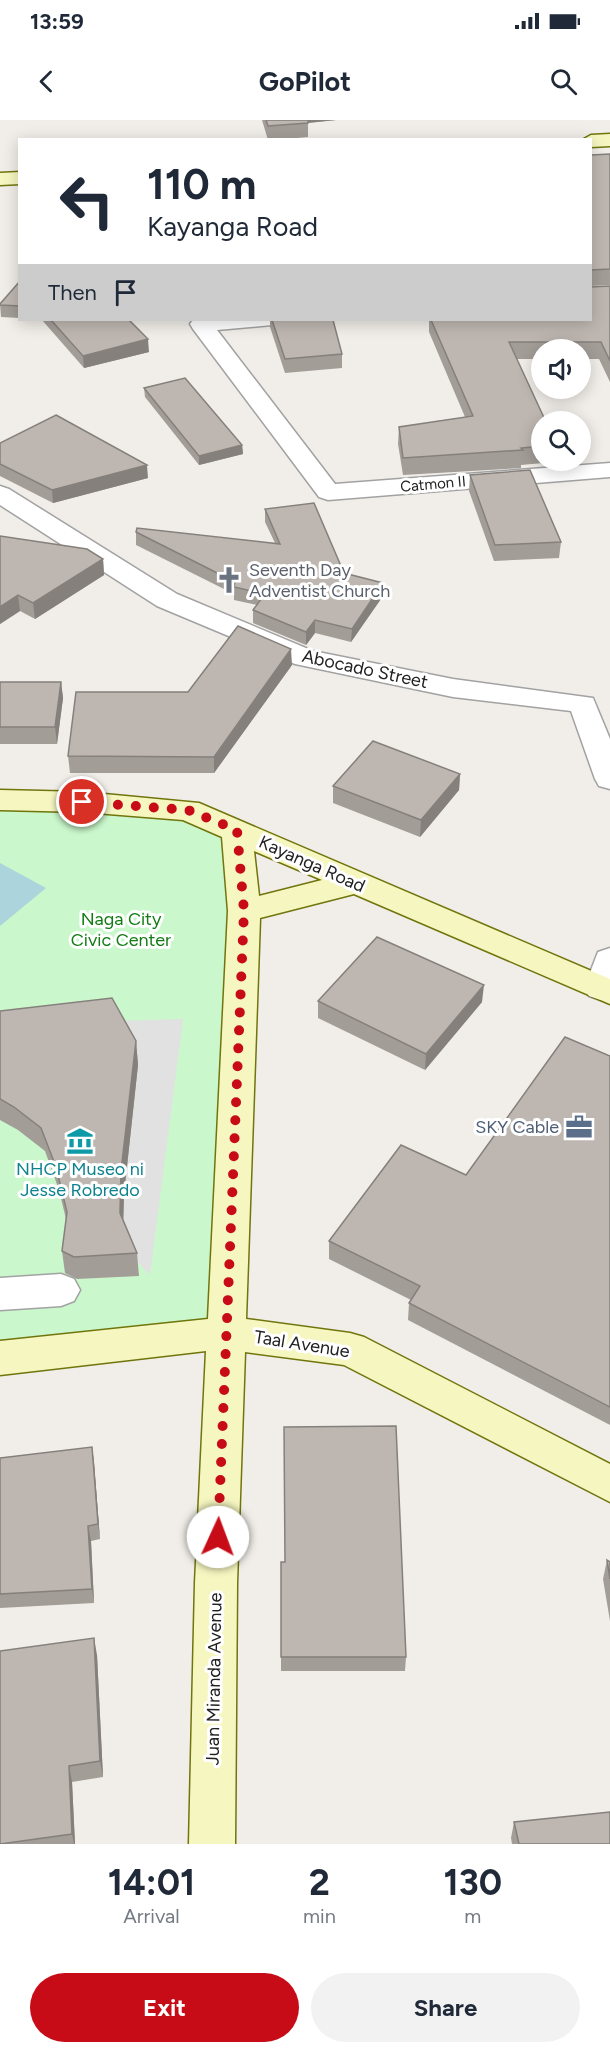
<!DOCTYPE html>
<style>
body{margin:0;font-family:Figtree,sans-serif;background:#f2f2f3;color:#1f2937;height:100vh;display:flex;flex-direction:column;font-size:22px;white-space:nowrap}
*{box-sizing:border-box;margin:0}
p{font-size:20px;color:#747a83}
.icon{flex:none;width:33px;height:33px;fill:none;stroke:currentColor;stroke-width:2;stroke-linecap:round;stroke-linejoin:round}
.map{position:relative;height:1724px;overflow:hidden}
.details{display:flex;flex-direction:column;background:#fff;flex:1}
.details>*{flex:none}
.guide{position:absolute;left:18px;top:18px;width:574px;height:183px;border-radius:0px;box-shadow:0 3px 15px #0003;background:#fff;color:#1f2937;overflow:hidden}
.tools{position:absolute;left:531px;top:219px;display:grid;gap:12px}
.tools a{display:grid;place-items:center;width:60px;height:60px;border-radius:50%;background:#fff;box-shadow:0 3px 15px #0003;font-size:30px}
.pin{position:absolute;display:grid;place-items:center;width:51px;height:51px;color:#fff;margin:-26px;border:3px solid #fff;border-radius:50%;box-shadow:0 2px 6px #0007}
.me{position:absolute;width:66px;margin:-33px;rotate:2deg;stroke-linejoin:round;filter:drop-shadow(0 0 4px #0008)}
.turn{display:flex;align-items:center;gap:21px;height:126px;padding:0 30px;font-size:27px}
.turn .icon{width:78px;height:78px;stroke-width:2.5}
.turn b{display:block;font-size:42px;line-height:51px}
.then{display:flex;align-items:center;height:57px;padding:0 30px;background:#0003;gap:12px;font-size:22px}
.eta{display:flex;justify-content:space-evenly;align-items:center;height:102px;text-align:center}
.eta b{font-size:36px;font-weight:700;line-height:42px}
.cta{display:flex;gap:12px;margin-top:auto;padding:12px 30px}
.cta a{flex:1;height:69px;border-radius:36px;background:#c70c17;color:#fff;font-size:24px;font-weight:700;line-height:69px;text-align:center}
.cta a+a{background:#f2f2f3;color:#1f2937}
.status{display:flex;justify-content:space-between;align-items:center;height:42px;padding:0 30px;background:#fff;direction:ltr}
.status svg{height:16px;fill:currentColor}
header{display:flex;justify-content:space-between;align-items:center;height:78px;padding:0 30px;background:#fff;font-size:27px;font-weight:700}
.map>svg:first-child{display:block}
.park{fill:#caf7cb}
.parking{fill:#e1e1e1}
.water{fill:#acd4dc}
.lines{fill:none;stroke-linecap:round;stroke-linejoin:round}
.street-casing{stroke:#a2a2a2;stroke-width:3}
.secondary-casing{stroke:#70750c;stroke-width:3}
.street{fill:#fff;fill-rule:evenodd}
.secondary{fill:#f6f6c1;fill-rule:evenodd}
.wall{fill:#a39d98}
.shaded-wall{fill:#85807c}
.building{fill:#beb7b1;stroke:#85807c;stroke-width:1.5}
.route{stroke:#c70c17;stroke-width:10;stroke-dasharray:0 18}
.labels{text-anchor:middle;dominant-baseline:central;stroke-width:6;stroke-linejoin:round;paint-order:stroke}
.far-street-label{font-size:15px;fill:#212121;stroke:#fff}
.worship-label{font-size:18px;fill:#5b616d;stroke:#fff;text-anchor:start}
.street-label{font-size:18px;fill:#212121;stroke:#fff}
.park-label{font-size:18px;fill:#137c15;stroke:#fff}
.service-label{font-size:18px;fill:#4e5e75;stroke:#fff;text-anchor:end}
.culture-label{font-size:18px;fill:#0d838f;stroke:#fff}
</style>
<div class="status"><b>13:59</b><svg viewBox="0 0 49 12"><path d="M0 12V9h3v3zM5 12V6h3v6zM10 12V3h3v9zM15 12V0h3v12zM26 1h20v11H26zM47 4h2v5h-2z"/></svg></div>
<header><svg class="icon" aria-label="back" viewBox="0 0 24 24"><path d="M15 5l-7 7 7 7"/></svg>GoPilot<svg class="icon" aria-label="search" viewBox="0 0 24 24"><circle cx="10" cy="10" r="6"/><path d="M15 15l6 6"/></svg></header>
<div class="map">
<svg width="610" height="1724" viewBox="0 0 610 1724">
<rect width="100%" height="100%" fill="#f1eee9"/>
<polygon class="park" points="0,683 188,690 237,710 226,1213 0,1238"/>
<polygon class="parking" points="183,899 150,1155 131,1135 123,1116 124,1074 138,945 114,901"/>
<polygon class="water" points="0,743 46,768 0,806"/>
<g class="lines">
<defs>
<g id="street">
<polygon points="193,200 275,200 272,205 217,210 335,364 610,343 610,357 328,380 319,377 193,209 190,204"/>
<polygon points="0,366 9,369 177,474 313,531 453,559 593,578 610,619 610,669 599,666 595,659 571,591 453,577 295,544 157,486 0,385"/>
<polygon points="610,828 610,877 601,880 589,876 584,868 598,832"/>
<polygon points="61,1154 74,1159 80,1170 74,1181 61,1186 0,1190 0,1158"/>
</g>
<g id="secondary">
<polygon points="610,14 610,26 591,27 591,20 582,20 591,15"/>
<polygon points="20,52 20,64 0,65 0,53"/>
<path d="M0 670 83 672 199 683 610 859V884L354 774 260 798 246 1199 350 1213 364 1217 610 1344V1382L344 1245 245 1232 237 1463 235 1724H189L195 1463 206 1231 0 1255V1221L208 1199 228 791 222 717 183 700 83 692 0 690ZM254 731 322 760 259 776Z"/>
</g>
</defs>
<use href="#street" class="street-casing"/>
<use href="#secondary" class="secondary-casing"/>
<use href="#street" class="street"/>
<use href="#secondary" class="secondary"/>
</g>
<g class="wall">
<polygon points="262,0 336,0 308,3 308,17 275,20 268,20"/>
<polygon points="610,34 610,165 591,166 591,167 610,166 610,262 599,239 580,239 580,230 542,230 542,239 517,239 542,302 542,340 555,340 555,342 521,345 521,348 403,355 398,324 399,307 465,297 429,212 429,200 591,200 591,35"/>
<polygon points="20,161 20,198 1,197 0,184"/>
<polygon points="42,200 129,200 149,232 84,248"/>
<polygon points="270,200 333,200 342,234 342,248 285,253 270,207"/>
<polygon points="144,268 242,325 243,334 199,345 145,277"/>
<polygon points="0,323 148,358 53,383 0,356"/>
<polygon points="470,355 561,422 559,438 494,441 469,371"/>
<polygon points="265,389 344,453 383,476 351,522 315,513 306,525 253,503 253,490 257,485 234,480 234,474 136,425 136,412 275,423 265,402"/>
<polygon points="0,416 103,439 104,455 35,499 20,491 0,504"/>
<polygon points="292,545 214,653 70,653 68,636 188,572"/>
<polygon points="0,562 61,562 63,578 57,624 0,624"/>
<polygon points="460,654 459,670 420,717 333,683 333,666"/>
<polygon points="318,881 482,882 425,950 318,898"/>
<polygon points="0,891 136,921 138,945 124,1074 123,1099 137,1133 139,1156 77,1159 65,1153 62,1131 66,1099 59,1070 45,1031 18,1010 0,1000"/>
<polygon points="610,936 610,1305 408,1200 409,1183 411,1180 329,1139 329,1121 466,1055"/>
<polygon points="92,1327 94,1342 100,1419 91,1421 94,1483 0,1488 0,1338"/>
<polygon points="607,1440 610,1442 610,1501 603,1459"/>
<polygon points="281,1442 285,1442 406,1537 405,1551 281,1551"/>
<polygon points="97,1535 103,1657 72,1662 75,1724 0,1724"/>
<polygon points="514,1702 610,1724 512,1724 511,1718"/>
</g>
<g class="shaded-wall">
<polygon points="307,0 336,0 307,3"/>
<polygon points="148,219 149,232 84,248 83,236"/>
<polygon points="242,325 243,334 199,345 199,336"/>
<polygon points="147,345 148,358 53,383 52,370"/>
<polygon points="103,439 104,455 35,499 33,483"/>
<polygon points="383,463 383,476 351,522 352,509"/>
<polygon points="18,475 20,491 0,504 0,487"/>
<polygon points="315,500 315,513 306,525 306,512"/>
<polygon points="291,529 292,545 214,653 214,637"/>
<polygon points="61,562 63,578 57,624 55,607"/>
<polygon points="460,654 459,670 420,717 421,700"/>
<polygon points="484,865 482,882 425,950 426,934"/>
<polygon points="136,921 138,945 124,1074 123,1116 120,1093 121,1051"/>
<polygon points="92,1327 94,1342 100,1419 98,1404"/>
<polygon points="88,1406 91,1421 94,1483 92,1469"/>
<polygon points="94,1518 97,1535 103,1657 100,1641"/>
<polygon points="69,1646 72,1662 75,1724 74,1724 72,1714"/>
</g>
<g class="building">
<polygon points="266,0 308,0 308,3 268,6"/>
<polygon points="610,34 610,149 591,150 591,167 610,166 610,241 601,222 509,222 546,302 542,302 542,326 521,328 523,330 403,338 399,307 473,296 431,200 591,200 591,35"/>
<polygon points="20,161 20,186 0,185 0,184"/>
<polygon points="51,200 129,200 148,219 83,236"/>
<polygon points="272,200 333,200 342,234 285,239"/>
<polygon points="185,258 242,325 199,336 144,268"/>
<polygon points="56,295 147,345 52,370 0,344 0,323"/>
<polygon points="530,350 561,422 495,425 470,355"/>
<polygon points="314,383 344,453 383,463 352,509 315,500 306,512 253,490 265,474 234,467 235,462 136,412 137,408 280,424 265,389"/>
<polygon points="0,416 87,429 103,439 33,483 18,475 0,487"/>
<polygon points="238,506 291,529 214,637 68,636 76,572 188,572"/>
<polygon points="0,562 61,562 55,607 0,607"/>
<polygon points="373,621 460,654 421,700 333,666"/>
<polygon points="377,817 484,865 426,934 318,881"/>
<polygon points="112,878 136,921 121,1051 120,1093 137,1133 74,1137 62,1131 67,1092 56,1047 41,1008 14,987 0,979 0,891"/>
<polygon points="565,917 610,936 610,1287 409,1183 420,1166 329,1121 401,1025 466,1055"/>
<polygon points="396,1306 406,1537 281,1537 281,1442 285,1442 284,1307"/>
<polygon points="92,1327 98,1404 88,1406 92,1469 0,1474 0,1338"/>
<polygon points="607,1440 610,1442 610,1459"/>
<polygon points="94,1518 100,1641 69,1646 72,1714 0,1724 0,1531"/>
<polygon points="610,1692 610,1724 519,1724 514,1702"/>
</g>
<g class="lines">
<polyline class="route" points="82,682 188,690 237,710 244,791 218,1417"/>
</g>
<defs>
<symbol id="church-bare" viewBox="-9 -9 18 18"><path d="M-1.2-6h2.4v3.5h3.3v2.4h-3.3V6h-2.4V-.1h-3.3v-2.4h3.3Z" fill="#6b7280" stroke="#fff" stroke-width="2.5" paint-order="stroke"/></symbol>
<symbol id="office-bare" viewBox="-9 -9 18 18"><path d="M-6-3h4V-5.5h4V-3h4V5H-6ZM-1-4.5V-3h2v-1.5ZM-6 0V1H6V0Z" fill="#5c6f8a" stroke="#fff" stroke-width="2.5" paint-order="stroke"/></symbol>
<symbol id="museum-bare" viewBox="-9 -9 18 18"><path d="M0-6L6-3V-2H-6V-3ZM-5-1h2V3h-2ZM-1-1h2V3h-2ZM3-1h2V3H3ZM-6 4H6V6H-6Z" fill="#0f9aa8" stroke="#fff" stroke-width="2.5" paint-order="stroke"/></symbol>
</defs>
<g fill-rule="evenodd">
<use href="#church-bare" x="210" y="441" width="38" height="38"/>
<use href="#office-bare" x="560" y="988" width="38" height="38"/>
<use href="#museum-bare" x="61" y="1002" width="38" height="38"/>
</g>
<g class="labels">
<g class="far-street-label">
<text transform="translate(433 364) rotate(-5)">Catmon II</text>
</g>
<g class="worship-label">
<text x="249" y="450">Seventh Day<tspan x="249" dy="21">Adventist Church</tspan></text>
</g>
<g class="street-label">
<text transform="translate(365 549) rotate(12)">Abocado Street</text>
<text transform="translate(312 744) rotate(24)">Kayanga Road</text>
<text transform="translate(302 1224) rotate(9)">Taal Avenue</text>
<text transform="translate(214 1559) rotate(-89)">Juan Miranda Avenue</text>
</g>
<g class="park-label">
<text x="121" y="799">Naga City<tspan x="121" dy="21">Civic Center</tspan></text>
</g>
<g class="service-label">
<text x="559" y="1007">SKY Cable</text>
</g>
<g class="culture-label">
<text x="80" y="1049">NHCP Museo ni<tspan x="80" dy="21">Jesse Robredo</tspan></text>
</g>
</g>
</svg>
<div class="tools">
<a><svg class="icon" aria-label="sound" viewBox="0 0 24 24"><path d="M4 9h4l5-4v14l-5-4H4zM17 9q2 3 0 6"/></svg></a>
<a><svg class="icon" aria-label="search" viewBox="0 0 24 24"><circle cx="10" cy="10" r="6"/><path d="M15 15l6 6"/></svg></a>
</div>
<div class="pin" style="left:82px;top:682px;background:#d93025"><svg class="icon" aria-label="arrive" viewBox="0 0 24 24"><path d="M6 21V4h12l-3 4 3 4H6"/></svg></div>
<svg class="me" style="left:218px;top:1417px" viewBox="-20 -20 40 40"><circle r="19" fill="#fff"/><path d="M0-13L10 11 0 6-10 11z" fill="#c70c17"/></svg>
<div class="guide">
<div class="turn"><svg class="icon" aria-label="left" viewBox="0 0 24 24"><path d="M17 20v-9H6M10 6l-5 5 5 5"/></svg><div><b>110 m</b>Kayanga Road</div></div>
<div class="then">Then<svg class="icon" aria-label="arrive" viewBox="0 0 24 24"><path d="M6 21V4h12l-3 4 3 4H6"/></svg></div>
</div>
</div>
<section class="details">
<div class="eta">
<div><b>14:01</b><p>Arrival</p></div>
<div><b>2</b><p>min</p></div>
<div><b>130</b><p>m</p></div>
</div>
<div class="cta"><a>Exit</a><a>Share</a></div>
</section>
